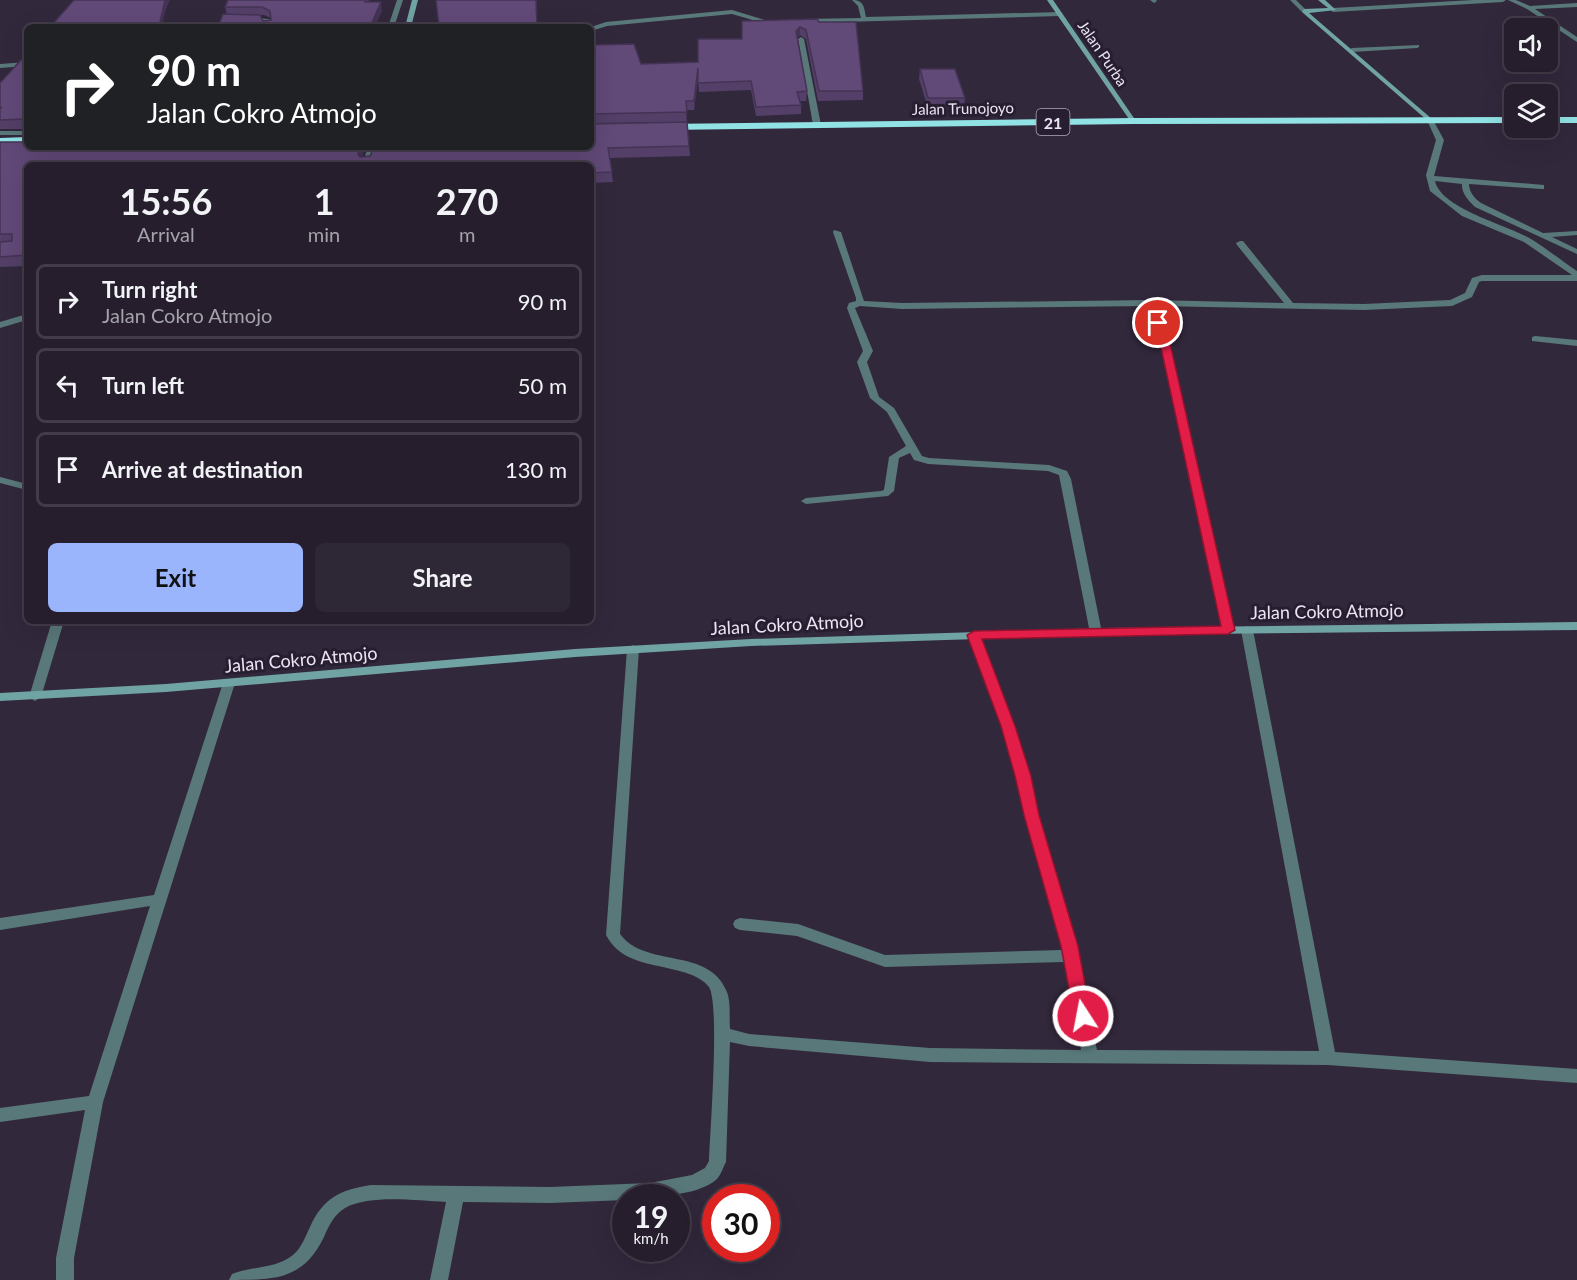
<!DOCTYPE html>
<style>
body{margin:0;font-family:Lato,sans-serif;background:#2e2735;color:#f1f3f6;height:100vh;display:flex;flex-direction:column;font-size:22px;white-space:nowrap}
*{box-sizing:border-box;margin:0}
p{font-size:20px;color:#a4a2aa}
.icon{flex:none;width:33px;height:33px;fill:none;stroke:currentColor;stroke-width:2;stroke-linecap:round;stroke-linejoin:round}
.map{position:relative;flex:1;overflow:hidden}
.panel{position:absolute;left:24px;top:162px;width:570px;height:462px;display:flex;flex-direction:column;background:#261e2d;border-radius:9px;box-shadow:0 6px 24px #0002,0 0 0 2px #423c49}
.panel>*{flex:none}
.banner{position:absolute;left:24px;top:24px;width:570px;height:126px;border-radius:9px;box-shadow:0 6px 24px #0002,0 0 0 2px #423c49;background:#202124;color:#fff;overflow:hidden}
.fabs{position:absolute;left:1504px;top:18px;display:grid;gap:12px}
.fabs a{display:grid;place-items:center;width:54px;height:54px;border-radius:9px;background:#261e2d;box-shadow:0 6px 24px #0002,0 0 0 2px #423c49;font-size:30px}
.speed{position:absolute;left:612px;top:1184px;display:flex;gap:12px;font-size:30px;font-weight:700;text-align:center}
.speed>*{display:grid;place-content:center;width:78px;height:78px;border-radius:50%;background:#261e2d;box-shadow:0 6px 24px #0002,0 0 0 2px #423c49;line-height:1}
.speed small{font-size:15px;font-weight:400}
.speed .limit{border:9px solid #d22;background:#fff;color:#111}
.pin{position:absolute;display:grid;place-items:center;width:51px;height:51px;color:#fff;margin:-26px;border:3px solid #fff;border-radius:50%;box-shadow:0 2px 6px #0007}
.me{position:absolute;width:66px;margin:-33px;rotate:349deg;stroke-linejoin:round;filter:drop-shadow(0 0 4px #0008)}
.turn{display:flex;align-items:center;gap:21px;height:126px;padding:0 24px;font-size:27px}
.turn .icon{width:78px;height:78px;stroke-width:2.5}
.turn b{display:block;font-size:42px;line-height:51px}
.eta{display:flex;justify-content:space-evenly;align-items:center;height:102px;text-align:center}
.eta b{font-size:36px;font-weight:700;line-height:42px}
.primary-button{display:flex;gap:12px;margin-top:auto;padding:12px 24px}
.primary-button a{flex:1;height:69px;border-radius:9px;background:#9bb5fd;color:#111;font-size:24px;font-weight:700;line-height:69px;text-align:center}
.primary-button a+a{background:#2e2735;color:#f1f3f6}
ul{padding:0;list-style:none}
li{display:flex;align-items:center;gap:18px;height:75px;margin:0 12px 9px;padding:0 12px;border:3px solid #423c49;border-radius:9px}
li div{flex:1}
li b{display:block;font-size:22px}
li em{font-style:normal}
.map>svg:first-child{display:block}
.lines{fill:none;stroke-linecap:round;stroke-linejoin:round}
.lane{fill:#597879;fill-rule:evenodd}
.street{fill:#597879;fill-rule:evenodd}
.secondary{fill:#70a3a4;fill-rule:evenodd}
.highway{fill:#91e2e4;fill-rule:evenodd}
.wall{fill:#533f67;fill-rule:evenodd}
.shaded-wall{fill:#443354}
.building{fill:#614978;stroke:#443354;stroke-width:1.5}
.route{fill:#e11d48;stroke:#92132f;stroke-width:1.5}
.labels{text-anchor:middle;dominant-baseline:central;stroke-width:6;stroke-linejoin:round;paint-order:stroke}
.far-street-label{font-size:15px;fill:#ebe5f2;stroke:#281e32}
.shield{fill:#281e32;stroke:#b0a9b8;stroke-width:1.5}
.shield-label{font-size:16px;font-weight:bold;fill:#ebe5f2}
.street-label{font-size:18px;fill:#ebe5f2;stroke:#281e32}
</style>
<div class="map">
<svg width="1577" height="1280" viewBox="0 0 1577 1280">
<rect width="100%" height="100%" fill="#32283c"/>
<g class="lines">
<polygon class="lane" points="801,37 804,39 821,125 817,127 813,125 798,39"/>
<g class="street">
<polygon points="397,0 403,0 394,27 388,27"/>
<path d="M852 0C864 0 864 7 866 17L1060 12 1063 14 1060 16 804 23 801 21 804 19 861 18 858 6Z"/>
<polygon points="1150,0 1156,0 1157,1 1154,3"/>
<polygon points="1290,0 1296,0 1306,10 1306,12 1302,12"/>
<polygon points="1473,0 1506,0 1503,2 1333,12 1330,10 1333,8"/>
<polygon points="1508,0 1516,0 1530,6 1577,3 1577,7 1535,9 1577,37 1577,42 1527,9"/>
<polygon points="732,10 771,22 763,23 732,14 607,26 591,31 591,27 606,22"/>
<polygon points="247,18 269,19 272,22 271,27 265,27 265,22 245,21"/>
<polygon points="1419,45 1419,47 1417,48 1352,52 1349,50 1352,48"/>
<polygon points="27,62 27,66 0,68 0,64"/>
<path d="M1430 118 1433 120 1444 140 1434 176 1544 185V189H1541L1469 184C1469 192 1475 199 1481 203L1543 233 1577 231V235L1552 237 1577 249V254L1475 207C1469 201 1461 193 1462 184L1435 181C1441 209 1508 225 1531 239 1547 249 1562 261 1577 271V281H1482L1479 282 1472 297 1452 306 1364 310 1156 306 1170 343 1234 630 1232 633H1224L1222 630 1160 343 1148 306 902 309 860 306 855 308 873 351 867 362 879 397 894 408 922 456 929 458 1049 465 1067 471 1071 479 1102 633 1100 636H1092L1090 633 1059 475 1048 471 928 464 914 460 910 453 899 458 894 491 888 496 806 504 801 501 806 498 881 491 884 490 889 457 906 446 887 412 870 398 857 362 863 351 847 308 849 303 856 301V298L833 232 834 230 841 232 864 301 902 303 1151 300 1284 303 1237 245 1236 243 1240 241H1243L1293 303 1364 304 1450 300 1465 293 1472 278 1482 275H1572L1524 242 1462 216 1430 191 1426 175 1436 140 1427 120Z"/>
<rect x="0" y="131" width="27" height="4"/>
<polygon points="368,147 376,147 370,165 362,165"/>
<polygon points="27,314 27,320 0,328 0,322"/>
<polygon points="1535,336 1577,340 1577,346 1532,341 1532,337"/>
<polygon points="0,477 27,484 27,490 0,483"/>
<polygon points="52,621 64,621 41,697 35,701 29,697"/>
<path d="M1247 626 1253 630 1335 1052 1577 1069V1083L1328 1065 930 1062 749 1046 730 1042 726 1162C723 1167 721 1175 717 1179 697 1197 651 1197 626 1197V1200L550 1203 463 1202 448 1280H430L446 1202C417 1201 371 1194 345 1208 334 1215 329 1225 324 1237 303 1280 275 1280 229 1280L232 1274C252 1266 276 1269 293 1255 302 1247 305 1237 310 1227 323 1198 340 1190 371 1185L550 1187 650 1183 692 1175 705 1168 709 1161C710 1133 720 1004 709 987 699 974 679 971 663 967 640 962 618 958 606 935L627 649 633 645 639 649 620 934C646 969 709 946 727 992 731 1003 729 1017 730 1029L749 1034 930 1048 1081 1050 1064 962 885 967 797 936 740 930 735 928 733 924 735 920 740 918 798 924 885 955 1062 950 1024 815 1016 775 1002 726 968 635 974 631 980 635 1014 726 1030 775 1038 815 1076 946 1097 1050 1319 1051 1241 630Z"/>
<polygon points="229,679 235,683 103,1102 74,1258 74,1280 56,1280 56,1258 85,1110 0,1122 0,1108 89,1096 150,906 0,930 0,918 154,895 223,683"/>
</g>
<g class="secondary">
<polygon points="412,0 418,0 411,27 405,27"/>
<polygon points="1047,0 1053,0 1136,121 1135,122 1131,122"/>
<polygon points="1318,0 1325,0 1336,10 1309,13 1432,119 1432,121 1428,121 1302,12 1304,9 1328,8"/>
<polygon points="1577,622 1577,630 1105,635 751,646 575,657 166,692 0,701 0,693 166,684 575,649 751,639 1105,628"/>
</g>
<g class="highway">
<polygon points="1515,117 1515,123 1133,124 665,130 660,127 665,124 1133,118"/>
<rect x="1548" y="117" width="29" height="6"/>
<polygon points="27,137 27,143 0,144 0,138"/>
</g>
</g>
<g class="wall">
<path d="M369 0 368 2 382 10 375 27H218L227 15 225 7ZM260 15H264L271 18V20L263 21Z"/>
<polygon points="817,19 863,91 863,100 818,101 806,39 800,35 797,38 807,91 806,101 799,101 801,105 801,114 756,116 751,90 699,92 698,79 694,110 686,110 687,122 591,123 591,45 641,64 698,62 742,39"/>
<polygon points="27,52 27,138 26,129 0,129 0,83 26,59"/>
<polygon points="920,69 965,98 964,108 928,108 919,79"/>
<polygon points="687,122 690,156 610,158 613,182 591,183 591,165 27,165 27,266 0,267 0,142 365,147 362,157 591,147"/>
</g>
<g class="shaded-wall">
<polygon points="165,0 170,0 165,12 162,27 159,27"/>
<polygon points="381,2 382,10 375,27 370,27"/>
<polygon points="800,27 800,35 796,39 796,31"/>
<polygon points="698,68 698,77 694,110 694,101"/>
<polygon points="360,147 365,147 360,164 358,154"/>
</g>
<g class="building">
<polygon points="74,0 165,0 159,27 50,27"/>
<polygon points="228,0 365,0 365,2 381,2 370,27 218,27 223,14 260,15 263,21 271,20 270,11 262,7 225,7"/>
<polygon points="436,0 536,0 537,27 439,27"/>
<polygon points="817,19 819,22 856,22 863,91 819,91 806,30 800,27 796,31 807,91 797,92 801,105 756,107 751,81 698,83 698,68 694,101 686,101 687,112 591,114 591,45 634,44 641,64 698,62 698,39 742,39 742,21"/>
<polygon points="580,25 580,27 543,27"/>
<polygon points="27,52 27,135 26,135 26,121 24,119 0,120 0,109 2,107 0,108 0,83 21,60 26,59"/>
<polygon points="920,69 955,69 965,98 928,98"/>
<polygon points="687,122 689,146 608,148 612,172 591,173 591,165 27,165 27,255 0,257 0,242 12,241 12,234 0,234 0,142 27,142 27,147 360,147 358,154 360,157 370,156 374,147 591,147 591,124"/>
</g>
<polygon class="route" points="1158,320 1163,323 1170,343 1235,630 1228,634 982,639 1015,726 1031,776 1039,815 1078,946 1091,1016 1089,1021 1083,1023 1076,1021 1074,1016 1061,946 1024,815 1015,776 1001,726 967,635 974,631 1221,626 1160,343 1153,323"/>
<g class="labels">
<g class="far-street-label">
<text transform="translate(1103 53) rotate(56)">Jalan Purba</text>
<text transform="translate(963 108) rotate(-1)">Jalan Trunojoyo</text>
</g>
<rect class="shield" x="1036.5" y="109" width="33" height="26" rx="4.5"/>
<g class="shield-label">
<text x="1053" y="122">21</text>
</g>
<g class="street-label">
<text transform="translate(1327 611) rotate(-1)">Jalan Cokro Atmojo</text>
<text transform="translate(787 624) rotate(-3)">Jalan Cokro Atmojo</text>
<text transform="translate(301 659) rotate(-5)">Jalan Cokro Atmojo</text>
</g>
</g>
</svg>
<div class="fabs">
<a><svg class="icon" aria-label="sound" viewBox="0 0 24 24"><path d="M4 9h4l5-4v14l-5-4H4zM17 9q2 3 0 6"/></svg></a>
<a><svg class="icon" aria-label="layers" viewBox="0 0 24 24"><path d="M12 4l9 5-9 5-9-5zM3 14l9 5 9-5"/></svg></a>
</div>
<div class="speed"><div>19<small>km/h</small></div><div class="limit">30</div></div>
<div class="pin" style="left:1158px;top:323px;background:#d93025"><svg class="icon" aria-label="arrive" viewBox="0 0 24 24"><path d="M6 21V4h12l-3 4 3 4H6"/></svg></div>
<svg class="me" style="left:1083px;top:1016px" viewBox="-20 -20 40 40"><circle r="17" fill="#e11d48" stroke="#fff" stroke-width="3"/><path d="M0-11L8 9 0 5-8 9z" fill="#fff"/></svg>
<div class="banner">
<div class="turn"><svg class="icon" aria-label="right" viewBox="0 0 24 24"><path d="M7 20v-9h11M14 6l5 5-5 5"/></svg><div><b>90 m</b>Jalan Cokro Atmojo</div></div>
</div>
<section class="panel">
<div class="eta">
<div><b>15:56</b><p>Arrival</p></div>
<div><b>1</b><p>min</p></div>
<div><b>270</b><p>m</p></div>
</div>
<ul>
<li><svg class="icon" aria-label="right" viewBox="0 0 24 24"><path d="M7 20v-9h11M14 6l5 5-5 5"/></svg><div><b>Turn right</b><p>Jalan Cokro Atmojo</p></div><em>90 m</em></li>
<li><svg class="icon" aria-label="left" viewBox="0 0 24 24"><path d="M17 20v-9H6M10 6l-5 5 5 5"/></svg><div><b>Turn left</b></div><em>50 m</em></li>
<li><svg class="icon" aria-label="arrive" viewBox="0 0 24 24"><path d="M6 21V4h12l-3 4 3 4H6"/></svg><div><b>Arrive at destination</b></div><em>130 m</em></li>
</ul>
<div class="primary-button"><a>Exit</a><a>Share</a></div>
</section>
</div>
